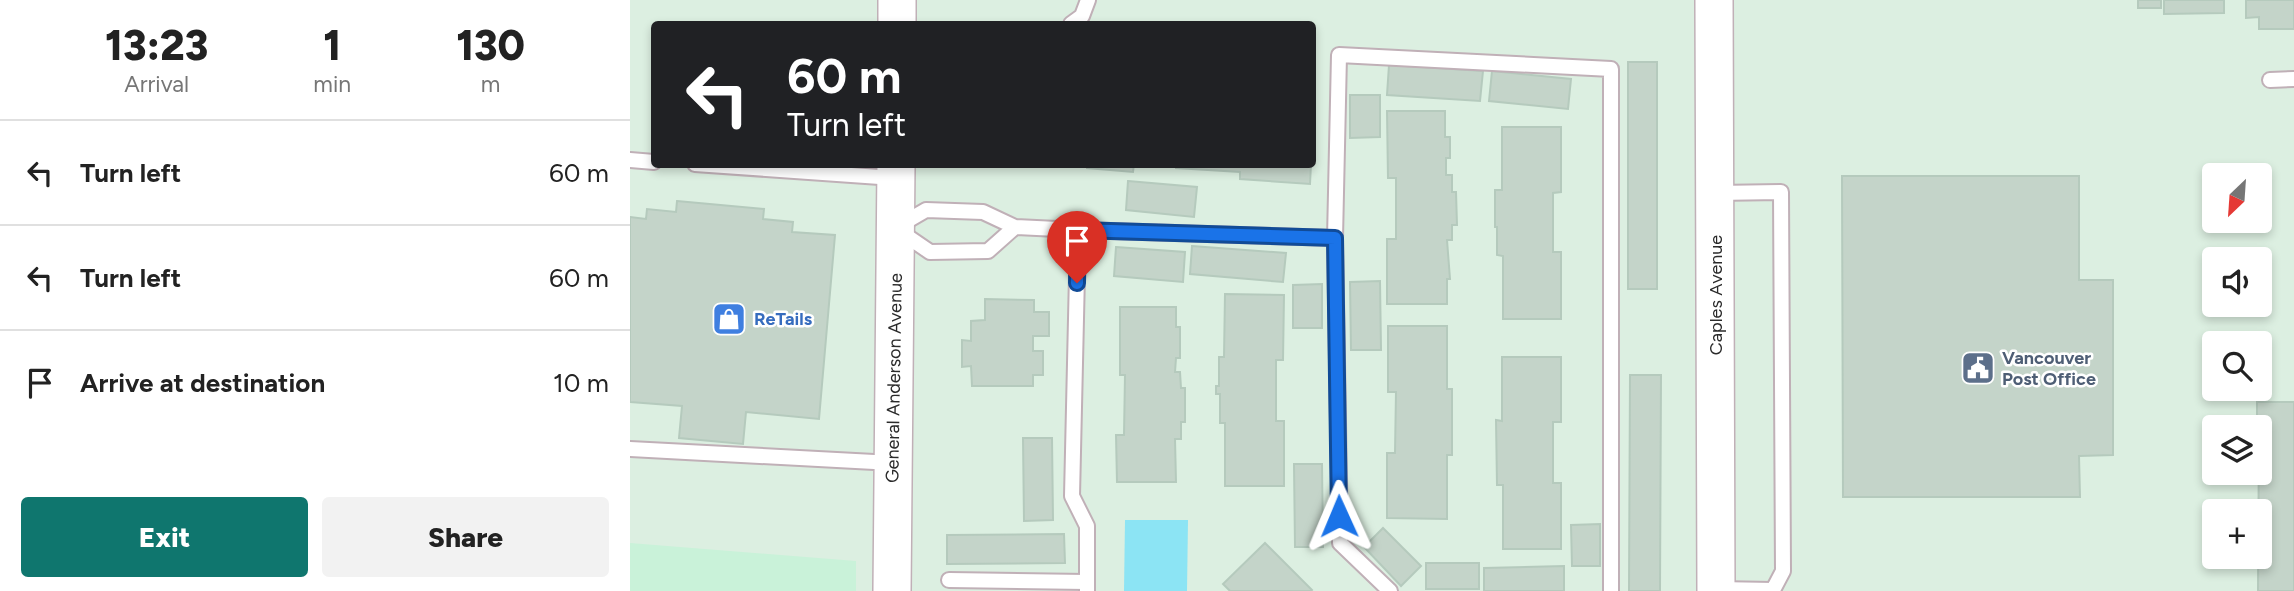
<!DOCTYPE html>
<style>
body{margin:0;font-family:Figtree,sans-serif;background:#f2f2f2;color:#222;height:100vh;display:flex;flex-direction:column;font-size:26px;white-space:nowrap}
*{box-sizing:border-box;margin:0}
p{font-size:23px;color:#767676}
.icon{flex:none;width:38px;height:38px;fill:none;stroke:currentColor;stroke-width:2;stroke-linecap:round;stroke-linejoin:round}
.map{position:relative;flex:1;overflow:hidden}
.drawer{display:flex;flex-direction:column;background:#fff;width:630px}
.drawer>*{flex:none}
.banner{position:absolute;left:21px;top:21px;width:665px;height:147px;border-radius:7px;box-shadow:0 4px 10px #0003;background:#202124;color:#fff;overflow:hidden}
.needle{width:46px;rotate:205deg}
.tools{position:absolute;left:1572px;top:163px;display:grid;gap:14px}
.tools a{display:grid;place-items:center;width:70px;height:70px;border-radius:7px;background:#fff;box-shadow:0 4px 10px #0003;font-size:35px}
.pin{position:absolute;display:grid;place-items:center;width:60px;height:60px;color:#fff;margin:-72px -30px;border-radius:50% 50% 50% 0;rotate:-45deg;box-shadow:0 0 7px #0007}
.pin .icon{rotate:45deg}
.me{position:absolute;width:77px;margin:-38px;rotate:359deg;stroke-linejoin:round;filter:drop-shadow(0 0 5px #0008)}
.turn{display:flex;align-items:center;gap:24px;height:147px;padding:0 21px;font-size:32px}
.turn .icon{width:91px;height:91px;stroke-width:2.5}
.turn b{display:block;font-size:49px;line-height:60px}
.eta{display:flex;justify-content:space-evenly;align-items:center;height:119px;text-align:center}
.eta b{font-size:42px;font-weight:800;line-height:49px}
.primary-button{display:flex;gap:14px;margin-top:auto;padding:14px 21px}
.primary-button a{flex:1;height:80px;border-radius:7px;background:#0f766e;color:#fff;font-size:28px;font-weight:800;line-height:80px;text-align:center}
.primary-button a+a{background:#f2f2f2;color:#222}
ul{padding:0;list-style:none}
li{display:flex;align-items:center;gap:21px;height:105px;padding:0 21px;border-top:2px solid #e0e0e0}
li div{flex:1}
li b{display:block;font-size:26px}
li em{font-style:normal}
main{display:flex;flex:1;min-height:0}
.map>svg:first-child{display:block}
.education{fill:#c9f2d9}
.pitch{fill:#8ce4f4}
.building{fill:#c4d4c9;stroke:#b5cabd;stroke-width:2}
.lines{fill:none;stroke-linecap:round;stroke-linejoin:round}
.lane-casing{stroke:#c0b0b7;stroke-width:18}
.secondary-casing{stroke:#c0b0b7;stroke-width:40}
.lane{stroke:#fff;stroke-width:14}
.secondary{stroke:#fff;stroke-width:37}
.route-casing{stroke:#114b97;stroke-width:18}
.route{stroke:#1a73e8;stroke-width:12}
.labels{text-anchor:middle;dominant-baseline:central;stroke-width:5;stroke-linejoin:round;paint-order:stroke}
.street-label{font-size:18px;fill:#2b2b2b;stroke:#fff}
.shop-label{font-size:18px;font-weight:bold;fill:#366cbe;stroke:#fff;text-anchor:start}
.service-label{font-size:18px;font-weight:bold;fill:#4e5e75;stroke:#fff;text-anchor:start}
</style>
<main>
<section class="drawer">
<div class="eta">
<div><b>13:23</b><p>Arrival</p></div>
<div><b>1</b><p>min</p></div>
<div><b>130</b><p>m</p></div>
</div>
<ul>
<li><svg class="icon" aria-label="left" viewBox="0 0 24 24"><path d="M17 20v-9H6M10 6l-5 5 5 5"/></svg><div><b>Turn left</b></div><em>60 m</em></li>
<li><svg class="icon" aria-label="left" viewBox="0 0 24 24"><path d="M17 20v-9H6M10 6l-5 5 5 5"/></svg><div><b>Turn left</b></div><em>60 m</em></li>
<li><svg class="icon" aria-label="arrive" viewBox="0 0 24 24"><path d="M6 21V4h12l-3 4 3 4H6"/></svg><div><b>Arrive at destination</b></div><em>10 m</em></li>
</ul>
<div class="primary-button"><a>Exit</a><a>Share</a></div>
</section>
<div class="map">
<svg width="1664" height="591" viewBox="0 0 1664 591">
<rect width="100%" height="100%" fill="#dcefe1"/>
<polygon class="education" points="0,543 226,561 226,591 0,591"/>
<polygon class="pitch" points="495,520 558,520 557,591 494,591"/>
<g class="building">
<rect x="1508" y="0" width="23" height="8"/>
<polygon points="1534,0 1594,0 1594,13 1534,14"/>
<polygon points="1616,0 1664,0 1664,29 1629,29 1629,17 1616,18"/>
<rect x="998" y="62" width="29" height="227"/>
<polygon points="759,65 853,71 850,101 757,95"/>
<polygon points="862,71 941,79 938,109 859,101"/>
<polygon points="720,95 750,95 750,137 720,138"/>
<polygon points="757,111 815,111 815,137 820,137 820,158 816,158 816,175 822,175 822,192 826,192 827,225 822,225 822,240 817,240 820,279 817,279 817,304 757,304 757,239 766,239 766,178 758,178"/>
<polygon points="872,127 931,127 931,192 923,193 923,252 931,252 931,319 873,319 873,256 867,255 867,227 865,227 865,190 872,190"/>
<polygon points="457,164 504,164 503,172 457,168"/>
<polygon points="546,164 681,164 680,184 610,179 610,172 546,168"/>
<polygon points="1212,176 1449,176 1449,280 1483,280 1483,455 1449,456 1450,497 1213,497"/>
<polygon points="498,181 567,187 564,217 496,210"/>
<polygon points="47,201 134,209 133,219 163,222 162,232 205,235 189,419 116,412 113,444 49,438 52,406 0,402 0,217 16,219 17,209 46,212"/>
<polygon points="562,246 656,253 653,282 560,274"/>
<polygon points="486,247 555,252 553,282 484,276"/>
<polygon points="750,281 751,350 721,350 720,282"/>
<polygon points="692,284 692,328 663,328 663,285"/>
<polygon points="595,294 654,295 653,360 646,360 646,421 654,421 654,486 595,486 595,423 590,423 590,394 586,394 586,386 589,386 589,357 594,357"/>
<polygon points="355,299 404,300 404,312 419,312 419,336 403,336 403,351 413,351 413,375 403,375 403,386 342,386 341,366 332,367 332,340 341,341 341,321 355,320"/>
<polygon points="490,307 546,307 546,327 550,327 550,358 546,358 545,372 550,372 551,388 555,388 555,422 551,422 551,439 545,439 546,482 487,482 486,435 494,435 495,375 490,375"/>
<polygon points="758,326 817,326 817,389 822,389 822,455 817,455 817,519 757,518 757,453 765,453 766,392 758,392"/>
<polygon points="872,357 931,357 931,422 923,422 923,483 931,483 931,549 873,549 873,485 867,485 866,420 872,421"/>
<polygon points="1000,375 1031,375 1030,591 999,591"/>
<polygon points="1627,402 1664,402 1664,591 1628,591 1629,427 1627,427"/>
<polygon points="393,438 422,438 423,520 394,521"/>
<polygon points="664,464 692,464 693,547 665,547"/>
<polygon points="970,524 970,566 942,566 941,525"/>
<polygon points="753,528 791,566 771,586 734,547"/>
<polygon points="434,534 435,563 317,564 317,535"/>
<polygon points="635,543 682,590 681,591 600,591 593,584"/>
<rect x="796" y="563" width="53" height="26"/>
<polygon points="934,566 934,591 854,591 854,568"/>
</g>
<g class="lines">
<defs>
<g id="lane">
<polyline points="441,24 452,16 458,0"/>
<polyline points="1640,80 1664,79"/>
<polyline points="0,160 24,162"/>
<polyline points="65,164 264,178"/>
<polyline points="1086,193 1151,192 1153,571 1143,590 1087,589"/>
<polyline points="385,227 358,251 300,252 265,228 296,210 353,212 385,227 448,230"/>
<polyline points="0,449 263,463"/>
<polyline points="319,580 457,582"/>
<polyline points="457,591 457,526 442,496 448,230 705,238"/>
<polyline points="760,591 710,543 705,238 709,55 981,69 981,591"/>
</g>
<g id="secondary">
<polyline points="1084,0 1086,591"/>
<polyline points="267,24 267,0"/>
<polyline points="262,591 266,164"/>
</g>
</defs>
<use href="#lane" class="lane-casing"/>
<use href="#secondary" class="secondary-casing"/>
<use href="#lane" class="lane"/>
<use href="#secondary" class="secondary"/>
</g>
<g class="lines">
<defs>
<polyline id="route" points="447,283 448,230 705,238 709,516"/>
</defs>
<use href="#route" class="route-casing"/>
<use href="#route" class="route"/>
</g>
<defs>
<symbol id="shop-square" viewBox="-11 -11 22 22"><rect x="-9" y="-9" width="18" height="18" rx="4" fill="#3f7fe0" stroke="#fff"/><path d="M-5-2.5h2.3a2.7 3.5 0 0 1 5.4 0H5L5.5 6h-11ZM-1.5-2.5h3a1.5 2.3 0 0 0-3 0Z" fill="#fff"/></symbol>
<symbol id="civic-square" viewBox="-11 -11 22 22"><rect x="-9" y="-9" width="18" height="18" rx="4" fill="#5c6f8a" stroke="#fff"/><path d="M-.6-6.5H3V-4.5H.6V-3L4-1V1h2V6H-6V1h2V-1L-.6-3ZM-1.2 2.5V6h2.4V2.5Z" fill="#fff"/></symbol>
</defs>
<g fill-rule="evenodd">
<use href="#shop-square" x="80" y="300" width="38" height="38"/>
<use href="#civic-square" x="1329" y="349" width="38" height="38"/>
</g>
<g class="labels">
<g class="street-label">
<text transform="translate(1086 295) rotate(-90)">Caples Avenue</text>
<text transform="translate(264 378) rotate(-89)">General Anderson Avenue</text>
</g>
<g class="shop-label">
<text x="124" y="319">ReTails</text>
</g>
<g class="service-label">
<text x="1372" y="358">Vancouver<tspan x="1372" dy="21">Post Office</tspan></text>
</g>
</g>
</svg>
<div class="tools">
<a><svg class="needle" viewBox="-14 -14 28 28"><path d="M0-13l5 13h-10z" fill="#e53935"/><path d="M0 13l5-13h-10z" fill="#767676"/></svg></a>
<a><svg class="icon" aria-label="sound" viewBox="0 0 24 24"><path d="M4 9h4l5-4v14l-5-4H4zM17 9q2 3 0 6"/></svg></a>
<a><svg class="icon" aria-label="search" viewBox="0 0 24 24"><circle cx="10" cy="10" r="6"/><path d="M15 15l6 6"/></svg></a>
<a><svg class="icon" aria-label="layers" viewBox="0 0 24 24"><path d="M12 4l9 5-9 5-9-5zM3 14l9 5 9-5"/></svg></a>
<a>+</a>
</div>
<div class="pin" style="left:447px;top:283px;background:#d93025"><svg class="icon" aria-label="arrive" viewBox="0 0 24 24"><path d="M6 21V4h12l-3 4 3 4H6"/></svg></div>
<svg class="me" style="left:709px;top:516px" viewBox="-20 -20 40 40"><path d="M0-17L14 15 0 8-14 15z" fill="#1a73e8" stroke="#fff" stroke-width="4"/></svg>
<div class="banner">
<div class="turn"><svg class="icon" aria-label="left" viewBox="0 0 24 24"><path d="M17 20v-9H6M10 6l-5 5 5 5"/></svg><div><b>60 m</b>Turn left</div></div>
</div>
</div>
</main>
